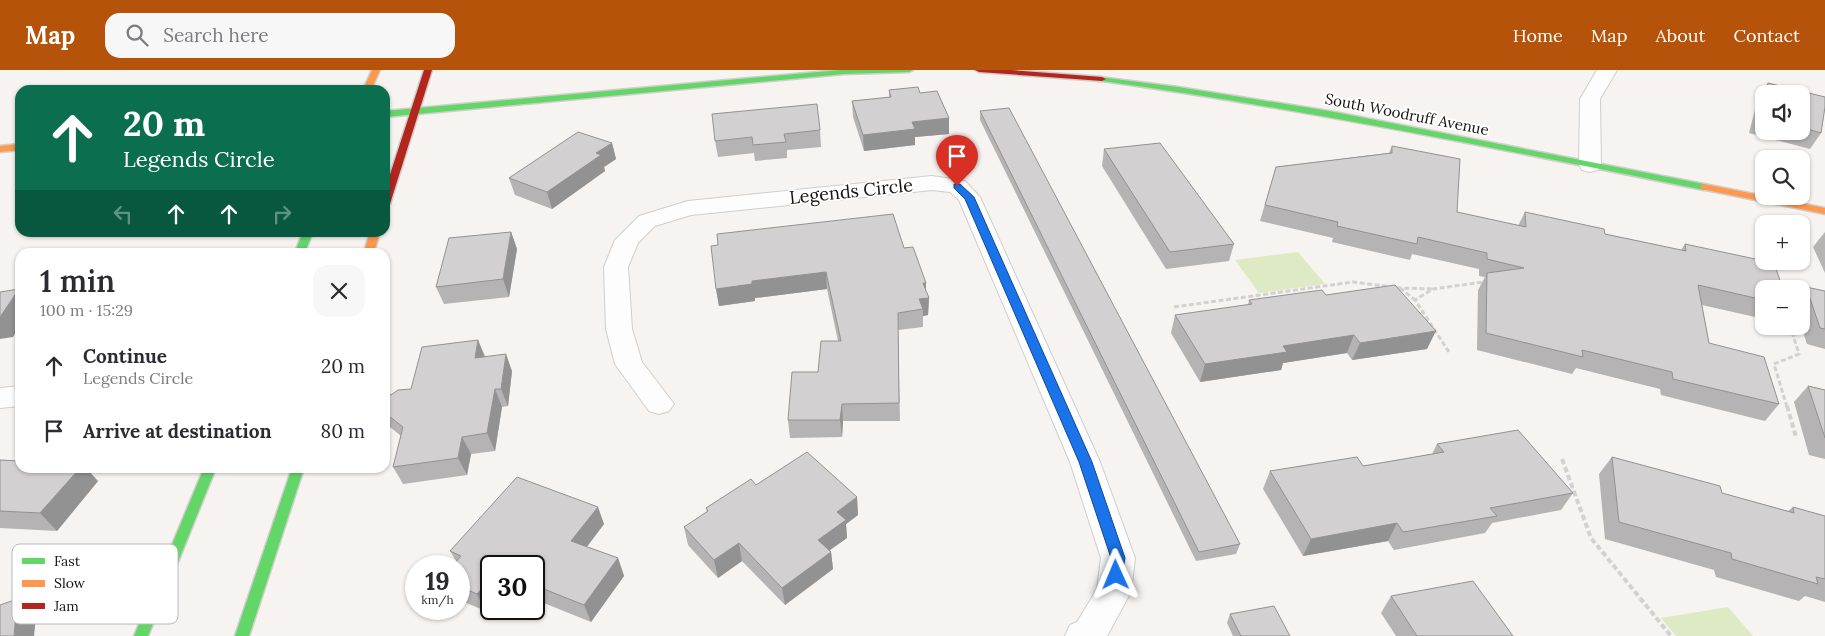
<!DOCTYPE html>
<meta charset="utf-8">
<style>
body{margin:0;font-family:Lora,serif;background:#f7f7f7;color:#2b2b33;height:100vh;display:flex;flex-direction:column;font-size:19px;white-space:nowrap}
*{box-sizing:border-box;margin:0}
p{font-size:16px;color:#7c7c81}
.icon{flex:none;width:28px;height:28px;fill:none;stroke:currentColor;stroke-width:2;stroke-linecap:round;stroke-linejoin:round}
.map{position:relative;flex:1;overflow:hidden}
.drawer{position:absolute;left:15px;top:178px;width:375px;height:225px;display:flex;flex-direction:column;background:#fff;border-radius:15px;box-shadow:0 1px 4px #0004}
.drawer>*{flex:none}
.hud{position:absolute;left:15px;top:15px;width:375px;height:152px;border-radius:15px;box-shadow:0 1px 4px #0004;background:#0b6e4f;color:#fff;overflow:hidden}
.buttons{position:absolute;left:1755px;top:15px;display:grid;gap:10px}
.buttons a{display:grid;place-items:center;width:55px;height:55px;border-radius:10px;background:#fff;box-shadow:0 1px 4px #0004;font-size:25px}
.speed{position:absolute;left:405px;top:485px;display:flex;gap:10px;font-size:25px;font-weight:700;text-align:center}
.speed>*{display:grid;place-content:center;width:65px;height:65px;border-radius:50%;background:#fff;box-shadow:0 1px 4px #0004;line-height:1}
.speed small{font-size:12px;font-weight:400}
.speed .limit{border:2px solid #111;border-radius:8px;background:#fff;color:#111}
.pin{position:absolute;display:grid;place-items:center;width:42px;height:42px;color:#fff;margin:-51px -21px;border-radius:50% 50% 50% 0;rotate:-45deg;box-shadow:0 0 5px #0007}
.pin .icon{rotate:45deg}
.me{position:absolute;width:55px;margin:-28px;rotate:359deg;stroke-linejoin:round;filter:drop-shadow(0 0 4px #0008)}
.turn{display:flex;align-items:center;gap:18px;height:105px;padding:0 25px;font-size:22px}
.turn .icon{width:65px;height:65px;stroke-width:2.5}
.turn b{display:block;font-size:35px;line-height:42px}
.lanes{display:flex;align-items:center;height:48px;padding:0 25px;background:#0003;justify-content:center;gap:25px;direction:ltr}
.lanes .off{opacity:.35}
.round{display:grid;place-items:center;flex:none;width:52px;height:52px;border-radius:15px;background:#f7f7f7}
.summary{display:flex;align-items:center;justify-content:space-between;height:85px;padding:0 25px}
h1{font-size:30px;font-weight:600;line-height:38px}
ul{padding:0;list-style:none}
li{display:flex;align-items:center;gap:15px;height:65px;padding:0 25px}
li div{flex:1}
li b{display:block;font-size:19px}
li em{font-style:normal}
header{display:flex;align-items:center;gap:30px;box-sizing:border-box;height:70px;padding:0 25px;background:#b45309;color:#fff}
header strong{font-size:24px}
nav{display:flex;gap:28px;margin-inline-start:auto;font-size:18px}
.search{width:350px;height:45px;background:#f7f7f7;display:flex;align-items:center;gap:12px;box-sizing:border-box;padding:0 18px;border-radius:15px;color:#7c7c81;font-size:19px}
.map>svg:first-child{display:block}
.green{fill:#deeac3}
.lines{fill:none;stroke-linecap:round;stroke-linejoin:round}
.street-casing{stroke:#d0cecc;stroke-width:2}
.fast-casing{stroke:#d0cecc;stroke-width:3}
.slow-casing{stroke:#d0cecc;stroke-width:3}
.jam-casing{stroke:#d0cecc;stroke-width:3}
.path-far1{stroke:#d3d2d1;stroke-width:3;stroke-dasharray:5 2.5;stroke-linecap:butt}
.path{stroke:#d3d2d1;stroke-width:4;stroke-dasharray:5.5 3;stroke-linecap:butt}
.street{fill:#fefdfd;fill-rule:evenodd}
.fast{fill:#63d668;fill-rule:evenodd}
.slow{fill:#ff974d;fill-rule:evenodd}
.jam{fill:#b3261e;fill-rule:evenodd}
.wall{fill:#b5b3b3;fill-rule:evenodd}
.shaded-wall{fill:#939292}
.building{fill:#d2d0d0;stroke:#939292}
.route{fill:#1a73e8;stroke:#114b97}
.labels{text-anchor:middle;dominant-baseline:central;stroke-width:4;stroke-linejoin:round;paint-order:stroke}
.far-street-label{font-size:15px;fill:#151312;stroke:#fff}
.street-label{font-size:18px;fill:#151312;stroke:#fff}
.key{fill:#fff;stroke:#b9b8b8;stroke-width:1}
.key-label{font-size:14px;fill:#151312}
</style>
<header>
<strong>Map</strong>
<div class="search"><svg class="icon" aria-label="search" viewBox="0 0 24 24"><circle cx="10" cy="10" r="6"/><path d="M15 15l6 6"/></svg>Search here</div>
<nav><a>Home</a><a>Map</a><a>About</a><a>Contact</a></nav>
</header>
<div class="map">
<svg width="1825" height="566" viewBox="0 0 1825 566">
<rect width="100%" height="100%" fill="#f6f3f0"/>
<g class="green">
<polygon points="1298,182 1325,214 1259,223 1235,190"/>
<polygon points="1728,537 1753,566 1676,566 1661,548"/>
</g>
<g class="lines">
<defs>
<g id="street">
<polygon points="1597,0 1617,0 1600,29 1601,95 1598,100 1590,102 1582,100 1579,95 1580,29"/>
<polygon points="932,106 965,111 980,127 1100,392 1135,488 1131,522 1107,566 1065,566 1070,555 1077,552 1097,519 1101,488 1070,392 959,130 950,122 932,120 691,145 655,156 638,173 628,197 632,259 642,292 674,334 669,341 659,344 649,341 615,294 606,259 604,197 615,170 639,146 688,131"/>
<polygon points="20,316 20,336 0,338 0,318"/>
</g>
<g id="fast">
<polygon points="840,0 913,0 909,2 844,4 385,47 385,41"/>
<path d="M1099 7 1178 17 1329 41 1704 114 1709 117 1704 120C1504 80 1304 39 1102 11H1099Z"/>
<polygon points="303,162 313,162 305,182 295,182"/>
<polygon points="204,398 216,398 148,566 134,566"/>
<polygon points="292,398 304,398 249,566 235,566"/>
</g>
<g id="slow">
<polygon points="372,0 380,0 371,20 363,20"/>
<polygon points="20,74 20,80 0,82 0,76"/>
<polygon points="1704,114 1825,138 1825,144 1701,119 1701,115"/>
<polygon points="370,162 380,162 374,182 364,182"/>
</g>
<g id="jam">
<polygon points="424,0 432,0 390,134 385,137 385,120"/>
<polygon points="975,0 1011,0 1102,7 1106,9 1102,11 979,2"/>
</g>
</defs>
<use href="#street" class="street-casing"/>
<use href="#fast" class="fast-casing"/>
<use href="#slow" class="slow-casing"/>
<use href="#jam" class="jam-casing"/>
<g class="path-far1">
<polyline points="1400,218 1415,230"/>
<polyline points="1174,237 1353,212 1400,218 1433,219"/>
<polyline points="1449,282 1415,230 1433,219 1484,212"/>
<polyline points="1787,337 1774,294 1799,284 1790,256"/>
</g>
<g class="path">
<polyline points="1787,336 1796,367"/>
<polyline points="1562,389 1591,468 1671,566"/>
</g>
<use href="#street" class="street"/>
<use href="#fast" class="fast"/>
<use href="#slow" class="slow"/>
<use href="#jam" class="jam"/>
</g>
<g class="wall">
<path d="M1768 13 1825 27V37L1821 63 1810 79 1749 63 1758 28ZM1764 24H1801V61H1764Z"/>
<polygon points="889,20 920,23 949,64 915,67 915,75 864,81 853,47 852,31 889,27"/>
<polygon points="980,41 1240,474 1236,484 1196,491 980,50"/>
<polygon points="820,60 821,77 787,80 787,88 755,91 754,83 718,87 715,71"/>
<polygon points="612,73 616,89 604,97 605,101 552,139 515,125 509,108"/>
<polygon points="1392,76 1457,142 1518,156 1525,142 1605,164 1681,180 1685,174 1764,219 1764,249 1702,235 1709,273 1779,334 1765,351 1661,325 1660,319 1576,298 1572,304 1477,280 1478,220 1485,207 1479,206 1479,199 1412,184 1410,190 1332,172 1333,168 1260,151 1276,97 1389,83"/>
<polygon points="1104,79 1234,174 1229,191 1166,199 1102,96"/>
<polygon points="511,162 517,179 509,227 444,234 436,217"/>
<polygon points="1825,162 1825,203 1813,177"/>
<polygon points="904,178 926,221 929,228 928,245 923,246 923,257 898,260 900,351 843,351 842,367 790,368 788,350 838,271 827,219 755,228 755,231 719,236 716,219"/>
<polygon points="1806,217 1825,221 1825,279 1807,274 1801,256 1801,223"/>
<polygon points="1326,225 1427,279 1352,290 1347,283 1283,293 1281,300 1200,312 1171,263 1175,245 1248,235 1249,230"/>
<polygon points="478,270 485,286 512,301 508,336 502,337 495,381 471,384 467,405 403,414 393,397 401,366 385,353 385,329 411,319"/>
<polygon points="1808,316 1825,320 1825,389 1809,385 1794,332"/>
<polygon points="1437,374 1573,423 1561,440 1492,453 1485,463 1394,480 1388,471 1303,486 1263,419 1270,401 1363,396 1432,384"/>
<polygon points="1612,387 1722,423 1788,441 1793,437 1825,446 1825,532 1805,526 1799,531 1716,507 1714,500 1605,469 1599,404"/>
<polygon points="0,390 98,411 57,461 0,458"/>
<polygon points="756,415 857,427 858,445 846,454 847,468 830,480 831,482 833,499 785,535 742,491 718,508 688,475 684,457 707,442 706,438"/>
<polygon points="604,454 587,477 618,488 624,506 591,552 534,529 534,496 491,496 491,535 486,541 459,530 459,496 450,481"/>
<polygon points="1391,526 1513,566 1396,566 1381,543"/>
<polygon points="1230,544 1290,566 1233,566 1227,553"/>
</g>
<g class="shaded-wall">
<polygon points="949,48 949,64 915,67 915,75 864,81 863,65 912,52"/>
<polygon points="612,73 616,89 604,97 605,101 552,139 547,122 596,83"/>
<polygon points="511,162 517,179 509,227 503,209"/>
<polygon points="826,202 827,219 755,228 755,231 719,236 716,219 752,211"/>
<polygon points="923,213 926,213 926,228 929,228 928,245 923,246 923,239 919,229"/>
<polygon points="19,219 20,256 13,267 0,269 0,247"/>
<polygon points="1436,261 1427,279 1352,290 1360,273"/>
<polygon points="1354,265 1347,283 1283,293 1281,300 1200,312 1205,294 1283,276"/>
<polygon points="478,270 485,288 475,288"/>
<polygon points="506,284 512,301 508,336 501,319"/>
<polygon points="495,319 502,337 495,381 487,363"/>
<polygon points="842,334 843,351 842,367 840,350"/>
<polygon points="462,367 471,384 467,405 458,388"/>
<polygon points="80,398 86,398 98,411 57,461 40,443"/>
<polygon points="857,427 858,445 846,454 847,468 820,487 818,470 837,442"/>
<polygon points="598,437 604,454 578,488 571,471"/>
<polygon points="1397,453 1388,471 1303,486 1311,469"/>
<polygon points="739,473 742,491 718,508 714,490"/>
<polygon points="831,482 833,499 785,535 782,518"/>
<polygon points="618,488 624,506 591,552 584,535"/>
<polygon points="491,508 491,535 486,541 477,524"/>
<polygon points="17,529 36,546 34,566 14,566"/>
</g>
<g class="building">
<polygon points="1768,13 1825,27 1825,37 1821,63 1801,57 1801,24 1765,24"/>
<polygon points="918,17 920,23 937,21 949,48 912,52 915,59 863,65 852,31 891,27 889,20"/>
<polygon points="1764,29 1764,48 1760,47"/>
<polygon points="817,34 820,60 784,64 786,72 753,75 752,67 715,71 712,44"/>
<polygon points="1009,38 1240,474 1199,482 980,41"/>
<polygon points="578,62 612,73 596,83 601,85 547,122 509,108"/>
<polygon points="1160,73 1234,174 1170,182 1104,79"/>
<polygon points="1392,76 1460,89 1457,142 1526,157 1525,142 1604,159 1605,164 1686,181 1685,174 1774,193 1783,219 1764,219 1764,230 1698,215 1709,273 1764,287 1779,334 1673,309 1672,302 1582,280 1583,287 1486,263 1487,203 1524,198 1487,189 1487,183 1418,167 1417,174 1337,156 1338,152 1265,135 1276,97 1392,83"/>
<polygon points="893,144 904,178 913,177 926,213 923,213 929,228 919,229 923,239 898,243 899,333 842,334 840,350 788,350 792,302 818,302 821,271 841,271 826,202 752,211 752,214 716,219 711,176 718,175 717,164"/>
<polygon points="511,162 503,209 436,217 449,168"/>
<polygon points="187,180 187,182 178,182"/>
<polygon points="1395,215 1436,261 1360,273 1354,265 1283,276 1287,282 1205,294 1175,245 1252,234 1249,230 1322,220 1326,225"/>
<polygon points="1806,217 1825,221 1825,259 1820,258"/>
<polygon points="19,219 0,247 0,222"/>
<polygon points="478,270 475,288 506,284 501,319 495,319 487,363 462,367 458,388 393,397 403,357 385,343 385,329 398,320 411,319 422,277"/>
<polygon points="1808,316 1825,320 1825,368"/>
<polygon points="1518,360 1573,423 1490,438 1497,446 1403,462 1397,453 1311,469 1270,401 1357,387 1363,396 1444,382 1437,374"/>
<polygon points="807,382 857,427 837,442 846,450 818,470 831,482 782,518 739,473 714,490 684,457 708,441 706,438 751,409 756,415"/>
<polygon points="1612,387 1720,416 1722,423 1794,443 1793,437 1825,446 1825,509 1816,507 1818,514 1732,489 1731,483 1619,452"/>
<polygon points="0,390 20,391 20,398 80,398 40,443 0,441"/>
<polygon points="517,407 598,437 571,471 618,488 584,535 534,515 534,496 491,496 491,508 477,524 459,516 459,496 452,496 461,486 450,481"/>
<polygon points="1473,511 1513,566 1417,566 1391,526"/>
<polygon points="17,529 14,566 0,566 0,535"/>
<polygon points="1274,536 1290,566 1241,566 1230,544"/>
</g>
<polygon class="route" points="954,114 960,114 974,127 1092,392 1125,488 1121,510 1116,511 1111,510 1109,505 1111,488 1079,392 965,129 954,118"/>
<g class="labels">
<g class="far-street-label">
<text transform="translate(1407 44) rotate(11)">South Woodruff Avenue</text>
</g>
<g class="street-label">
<text transform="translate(851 121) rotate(-6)">Legends Circle</text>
</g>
</g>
<rect x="12" y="474" width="166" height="80" rx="8" class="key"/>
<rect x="22" y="488" width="23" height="6" fill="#63d668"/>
<rect x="22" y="510" width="23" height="7" fill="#ff974d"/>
<rect x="22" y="533" width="23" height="6" fill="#b3261e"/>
<g class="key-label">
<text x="54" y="496">Fast</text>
<text x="54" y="518">Slow</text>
<text x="54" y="541">Jam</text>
</g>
</svg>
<div class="buttons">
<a><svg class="icon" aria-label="sound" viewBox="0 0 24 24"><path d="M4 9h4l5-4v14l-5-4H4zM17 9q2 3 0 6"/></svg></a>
<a><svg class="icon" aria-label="search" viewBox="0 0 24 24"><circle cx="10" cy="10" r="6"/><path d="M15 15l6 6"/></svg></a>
<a>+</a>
<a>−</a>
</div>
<div class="speed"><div>19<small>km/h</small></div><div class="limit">30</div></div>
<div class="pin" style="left:957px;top:116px;background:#d93025"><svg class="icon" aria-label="arrive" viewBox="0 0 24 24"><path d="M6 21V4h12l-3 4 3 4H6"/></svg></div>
<svg class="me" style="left:1116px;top:505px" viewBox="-20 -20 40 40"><path d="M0-17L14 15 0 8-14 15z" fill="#1a73e8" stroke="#fff" stroke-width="4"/></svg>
<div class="hud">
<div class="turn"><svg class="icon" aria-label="ahead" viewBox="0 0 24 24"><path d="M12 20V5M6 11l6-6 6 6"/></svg><div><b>20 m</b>Legends Circle</div></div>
<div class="lanes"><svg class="icon off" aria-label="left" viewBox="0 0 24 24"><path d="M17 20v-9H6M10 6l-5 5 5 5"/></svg><svg class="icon" aria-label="ahead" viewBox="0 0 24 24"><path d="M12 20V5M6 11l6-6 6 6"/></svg><svg class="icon" aria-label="ahead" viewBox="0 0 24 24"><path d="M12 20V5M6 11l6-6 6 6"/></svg><svg class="icon off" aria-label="right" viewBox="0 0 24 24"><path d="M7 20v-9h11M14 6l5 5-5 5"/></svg></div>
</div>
<section class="drawer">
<div class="summary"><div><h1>1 min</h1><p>100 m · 15:29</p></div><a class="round"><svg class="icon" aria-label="close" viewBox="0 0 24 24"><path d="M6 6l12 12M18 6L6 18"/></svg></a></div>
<ul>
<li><svg class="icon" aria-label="ahead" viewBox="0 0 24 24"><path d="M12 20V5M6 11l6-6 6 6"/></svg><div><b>Continue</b><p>Legends Circle</p></div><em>20 m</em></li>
<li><svg class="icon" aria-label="arrive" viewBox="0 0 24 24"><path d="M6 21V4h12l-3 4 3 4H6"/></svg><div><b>Arrive at destination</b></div><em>80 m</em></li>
</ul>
</section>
</div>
